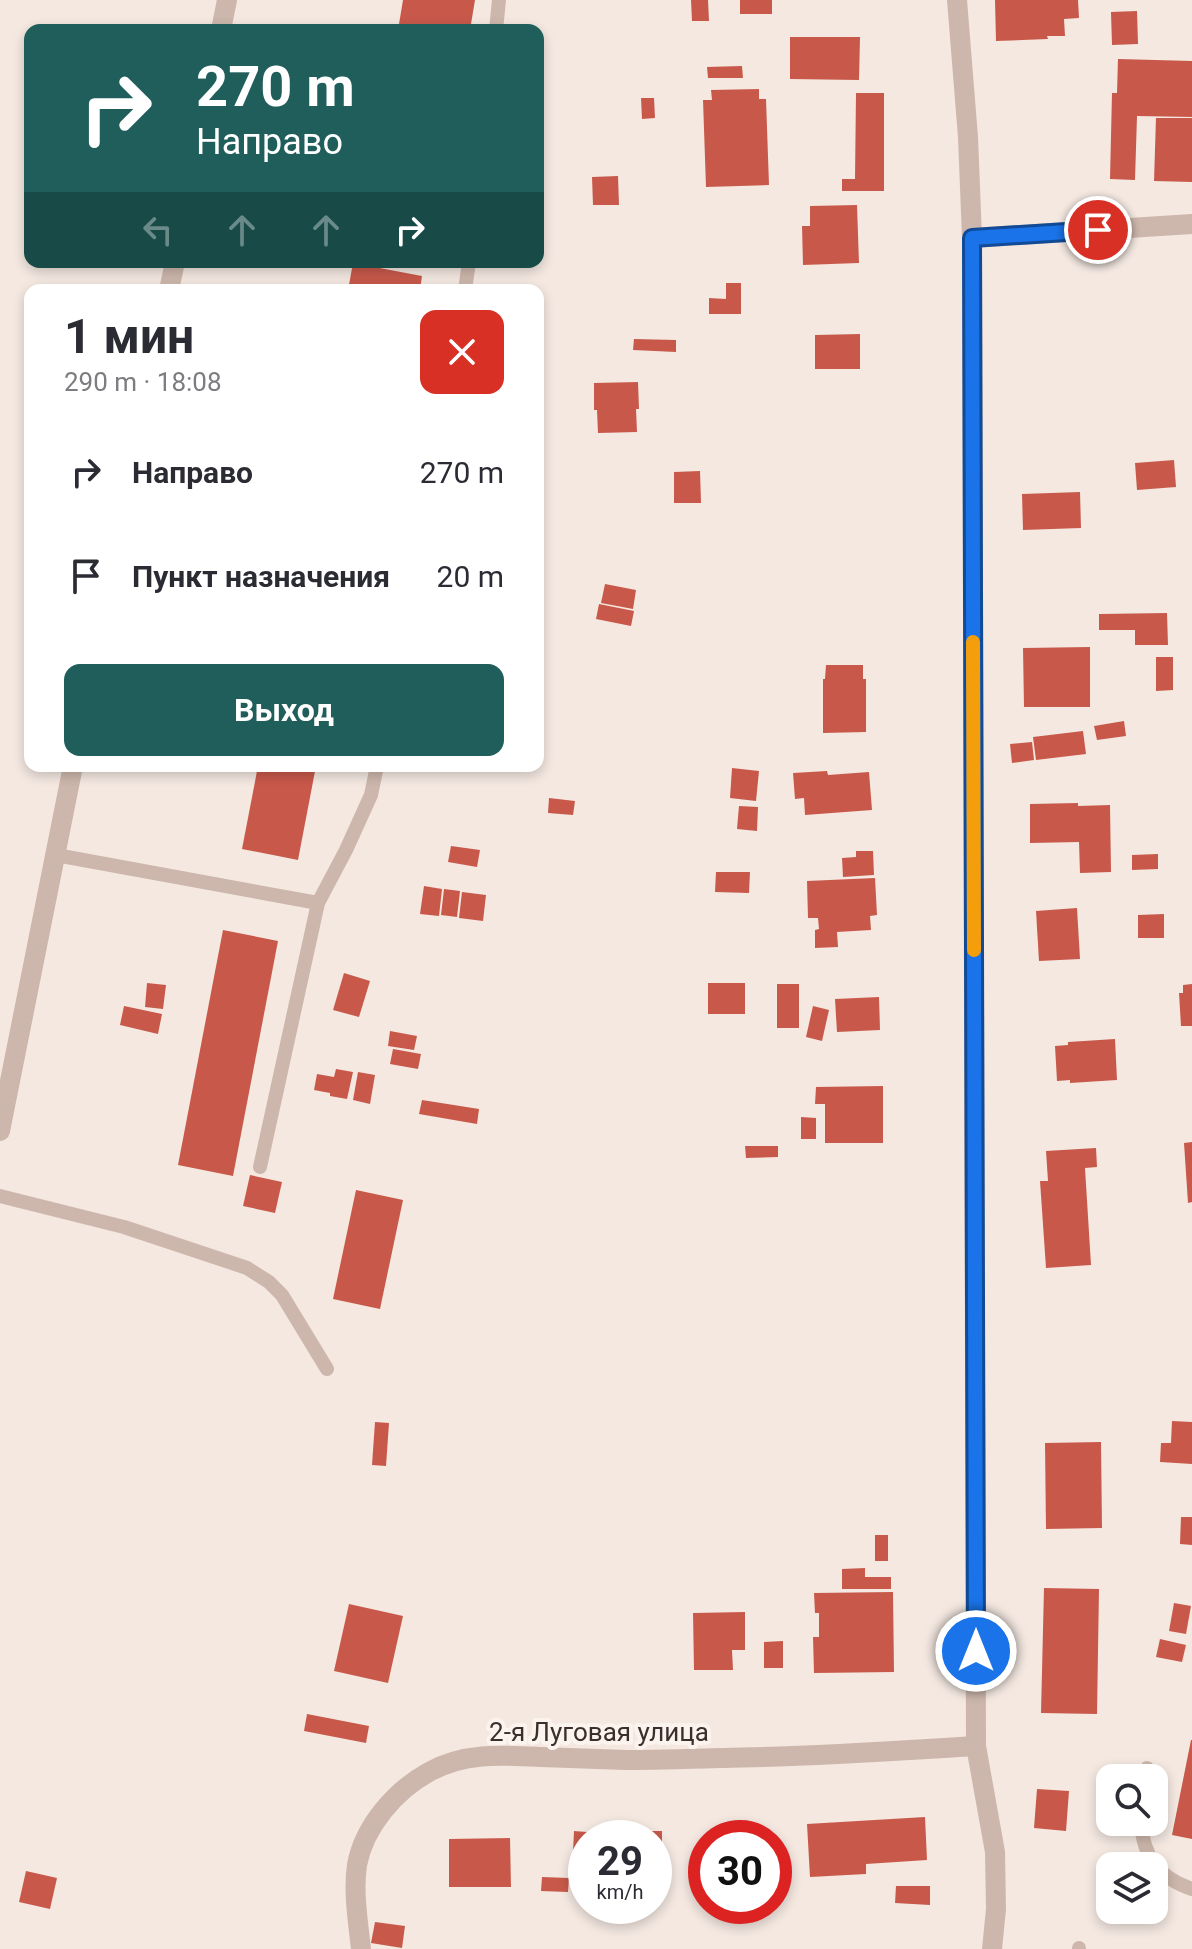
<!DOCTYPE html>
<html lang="ru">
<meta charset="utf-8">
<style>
body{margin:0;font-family:Roboto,sans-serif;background:#f2f2f3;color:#2b2b33;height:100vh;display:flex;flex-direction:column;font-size:30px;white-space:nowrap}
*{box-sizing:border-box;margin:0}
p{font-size:26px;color:#7c7c81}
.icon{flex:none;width:44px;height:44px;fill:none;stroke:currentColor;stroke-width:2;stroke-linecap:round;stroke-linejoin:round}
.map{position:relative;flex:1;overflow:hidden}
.sheet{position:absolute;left:24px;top:284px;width:520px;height:488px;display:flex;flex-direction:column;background:#fff;border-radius:16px;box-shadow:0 4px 12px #0003}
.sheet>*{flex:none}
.banner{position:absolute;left:24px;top:24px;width:520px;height:244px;border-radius:16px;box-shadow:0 4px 12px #0003;background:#1f5e5a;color:#fff;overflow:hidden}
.buttons{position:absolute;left:1096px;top:1764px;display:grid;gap:16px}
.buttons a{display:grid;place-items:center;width:72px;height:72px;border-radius:16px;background:#fff;box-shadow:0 4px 12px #0003;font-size:40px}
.speed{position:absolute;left:568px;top:1820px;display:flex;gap:16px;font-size:40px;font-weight:700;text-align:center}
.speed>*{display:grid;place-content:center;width:104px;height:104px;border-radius:50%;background:#fff;box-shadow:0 4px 12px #0003;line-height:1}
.speed small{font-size:20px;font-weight:400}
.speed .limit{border:12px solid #d22;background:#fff;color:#111}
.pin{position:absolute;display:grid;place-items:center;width:68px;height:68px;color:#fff;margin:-34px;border:4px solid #fff;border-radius:50%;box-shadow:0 2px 8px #0007}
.me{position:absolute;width:88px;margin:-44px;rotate:0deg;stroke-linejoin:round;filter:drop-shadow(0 0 6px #0008)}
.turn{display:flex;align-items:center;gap:28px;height:168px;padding:0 40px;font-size:36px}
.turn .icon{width:104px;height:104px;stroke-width:2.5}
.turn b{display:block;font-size:56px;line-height:68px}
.lanes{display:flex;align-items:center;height:76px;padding:0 40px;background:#0003;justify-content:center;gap:40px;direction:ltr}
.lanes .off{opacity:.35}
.round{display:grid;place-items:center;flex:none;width:84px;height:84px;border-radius:16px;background:#f2f2f3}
.overview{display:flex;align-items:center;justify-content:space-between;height:136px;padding:0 40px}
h1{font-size:48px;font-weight:700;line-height:60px}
.button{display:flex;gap:16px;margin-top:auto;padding:16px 40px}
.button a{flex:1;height:92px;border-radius:16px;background:#1f5e5a;color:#fff;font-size:32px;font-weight:700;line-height:92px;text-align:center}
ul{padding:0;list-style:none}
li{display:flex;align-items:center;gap:24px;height:104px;padding:0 40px}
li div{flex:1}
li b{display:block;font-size:30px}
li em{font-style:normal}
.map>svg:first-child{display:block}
.building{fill:#c8594a}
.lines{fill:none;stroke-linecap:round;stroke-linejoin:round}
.service{stroke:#cdb7ac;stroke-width:14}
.minor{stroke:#cdb7ac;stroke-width:20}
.tertiary{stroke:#cdb7ac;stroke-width:20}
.route-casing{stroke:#114b97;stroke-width:20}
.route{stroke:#1a73e8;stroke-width:14}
.slow{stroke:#f59e0b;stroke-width:14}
.labels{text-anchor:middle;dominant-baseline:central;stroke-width:8;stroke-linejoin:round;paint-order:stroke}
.street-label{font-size:26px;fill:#3b2e2b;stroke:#fbf3ed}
</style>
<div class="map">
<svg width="1192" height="1949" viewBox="0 0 1192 1949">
<rect width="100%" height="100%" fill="#f4e8e1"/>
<g class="building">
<polygon points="403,0 475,0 470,30 398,30"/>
<polygon points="691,0 708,0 709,21 692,21"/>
<rect x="740" y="0" width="32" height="14"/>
<polygon points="995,0 1078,0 1079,18 1064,19 1065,36 1047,36 1048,39 996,41"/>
<polygon points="1137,11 1138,44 1112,45 1111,12"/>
<polygon points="790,37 860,37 859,80 790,79"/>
<polygon points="1118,59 1192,61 1192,117 1137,116 1135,180 1110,179 1112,93 1117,93"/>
<polygon points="742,66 743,78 708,78 707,67"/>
<polygon points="759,89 759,99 766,99 769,185 706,187 703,100 712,100 711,90"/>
<polygon points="856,93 884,93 884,191 842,191 842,179 855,179"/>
<polygon points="641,98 654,98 655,118 642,119"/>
<polygon points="1156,118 1192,118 1192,182 1154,181"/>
<polygon points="618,176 619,205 593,205 592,177"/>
<polygon points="857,205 859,263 803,265 802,226 810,226 810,206"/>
<polygon points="353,263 422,276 420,290 348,290"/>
<polygon points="726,283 741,283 741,314 709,314 709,298 726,299"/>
<polygon points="860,334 860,369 815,369 815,335"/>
<polygon points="634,339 676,340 676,352 633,350"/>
<polygon points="638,382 639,409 636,409 637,432 598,433 597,410 594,410 594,383"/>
<polygon points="1174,460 1176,487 1137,490 1135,463"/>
<polygon points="700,471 701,503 674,503 674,472"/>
<polygon points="1080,492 1081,528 1023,530 1022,494"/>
<polygon points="605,584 636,590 633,609 601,603"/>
<polygon points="599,604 634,611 631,626 596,619"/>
<polygon points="1167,613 1168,645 1135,645 1135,630 1099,630 1099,614"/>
<polygon points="1090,647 1090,707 1024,707 1023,648"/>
<polygon points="1156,657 1173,657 1173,690 1156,691"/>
<polygon points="826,665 863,665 863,679 866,679 866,732 823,733 823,679 825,679"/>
<polygon points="1124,721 1126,736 1097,740 1094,726"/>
<polygon points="1083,731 1086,754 1036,760 1033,737"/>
<polygon points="1032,742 1034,760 1012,763 1010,744"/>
<polygon points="258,766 316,766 298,860 242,849"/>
<polygon points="732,768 759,771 756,801 730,798"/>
<polygon points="827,771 828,775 869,772 872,810 805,815 804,798 795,799 793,773"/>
<polygon points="549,798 575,801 573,815 548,813"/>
<polygon points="1078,803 1078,806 1110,805 1111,872 1080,873 1079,842 1030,843 1030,804"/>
<polygon points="739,806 758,807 757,831 737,829"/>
<polygon points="451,846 480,850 477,867 448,862"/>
<polygon points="856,851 873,851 874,875 843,877 842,858 856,857"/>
<polygon points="1158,854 1158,869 1132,870 1132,855"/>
<polygon points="716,872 750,872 749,893 715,892"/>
<polygon points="875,878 877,915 870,916 871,930 837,932 838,947 815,948 815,930 819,929 818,918 808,918 807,881"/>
<polygon points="424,886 442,889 439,916 420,914"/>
<polygon points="444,889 460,891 457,917 441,915"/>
<polygon points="462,892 486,895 483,921 459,918"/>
<polygon points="1077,908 1080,959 1039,961 1036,911"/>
<polygon points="1164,914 1164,938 1138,938 1138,915"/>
<polygon points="223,930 278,941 233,1176 178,1165"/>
<polygon points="344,973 370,981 359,1017 333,1010"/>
<polygon points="147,983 166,985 163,1009 145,1007"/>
<rect x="708" y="983" width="37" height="31"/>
<rect x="777" y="984" width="22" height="44"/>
<polygon points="1192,984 1192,1026 1181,1026 1179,993 1183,993 1183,985"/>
<polygon points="879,997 880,1030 837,1032 835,999"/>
<polygon points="124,1006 162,1014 158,1034 120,1025"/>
<polygon points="813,1006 829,1010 822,1041 806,1037"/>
<polygon points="390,1031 417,1036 414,1050 388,1046"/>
<polygon points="1115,1039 1117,1080 1070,1083 1070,1080 1057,1081 1055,1046 1068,1045 1068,1042"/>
<polygon points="393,1049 421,1054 418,1069 390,1064"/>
<polygon points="336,1069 353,1072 347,1099 330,1096 330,1093 314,1090 317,1074 334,1077"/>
<polygon points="358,1072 375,1075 370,1104 353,1100"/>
<polygon points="883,1086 883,1143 825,1143 825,1104 815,1104 816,1087"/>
<polygon points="422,1100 479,1109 477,1124 419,1114"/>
<polygon points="801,1117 816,1118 816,1139 801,1139"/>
<polygon points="1192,1142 1192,1202 1188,1203 1184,1143"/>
<polygon points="745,1146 778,1146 778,1157 746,1158"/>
<polygon points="1096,1148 1097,1167 1085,1168 1091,1265 1046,1268 1040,1181 1048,1181 1046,1151"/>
<polygon points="250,1175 282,1182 275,1213 243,1206"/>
<polygon points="356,1190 403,1200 380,1309 333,1299"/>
<polygon points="1172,1421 1192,1422 1192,1464 1160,1462 1161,1443 1171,1443"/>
<polygon points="375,1422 389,1423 386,1466 372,1465"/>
<polygon points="1101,1442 1102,1528 1046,1529 1045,1443"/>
<polygon points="1181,1517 1192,1517 1192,1545 1180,1544"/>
<rect x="875" y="1535" width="13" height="26"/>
<polygon points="865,1568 865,1577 891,1577 891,1589 842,1589 842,1569"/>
<polygon points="1044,1588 1099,1589 1097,1714 1041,1713"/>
<polygon points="893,1592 894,1672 814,1673 813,1637 819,1637 819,1613 815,1613 814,1593"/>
<polygon points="1174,1603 1191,1606 1186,1634 1169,1631"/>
<polygon points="349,1604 403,1616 388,1683 334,1671"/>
<polygon points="745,1612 745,1650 732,1650 733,1670 694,1670 693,1613"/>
<polygon points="1160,1639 1186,1645 1182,1662 1156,1657"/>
<polygon points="783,1641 783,1668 764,1668 764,1642"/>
<polygon points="307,1714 369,1726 366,1743 304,1731"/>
<polygon points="1191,1740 1192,1740 1192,1839 1172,1835"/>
<polygon points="1037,1789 1069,1791 1066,1831 1034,1828"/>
<polygon points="925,1817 927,1860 866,1864 866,1874 810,1877 807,1824"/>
<polygon points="574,1831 599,1833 599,1838 586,1838 586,1874 572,1874"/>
<polygon points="607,1831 662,1831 662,1883 654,1883 654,1838 607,1838"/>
<polygon points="510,1838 511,1887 449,1887 449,1839"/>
<polygon points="26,1871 57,1878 50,1909 19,1902"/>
<polygon points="542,1877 569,1878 568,1892 541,1891"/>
<polygon points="896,1886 930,1886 930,1905 895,1903"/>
<polygon points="375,1922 405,1926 402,1948 371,1943"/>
</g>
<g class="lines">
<g class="service">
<polyline points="496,30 499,0"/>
<polyline points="465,290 469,262"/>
<polyline points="56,855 318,903"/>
<polyline points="260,1167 318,903 346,850 371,795 377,766"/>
<polyline points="0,1196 124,1227 247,1268 269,1282 282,1295 327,1369"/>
<polyline points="1145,1778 1147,1768"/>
<path d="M1141 1822C1143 1857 1159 1878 1192 1889"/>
<polyline points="1079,1949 1079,1948"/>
</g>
<g class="minor">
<polyline points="957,0 968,137 972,238 976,1746 995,1852 996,1909 992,1949"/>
<polyline points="972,238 1192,224"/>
<path d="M361 1949C358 1921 353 1892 357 1865 364 1826 396 1790 429 1772 464 1752 503 1755 541 1757 569 1758 598 1759 626 1760 658 1760 690 1759 723 1758 807 1757 892 1751 976 1746"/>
</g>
<g class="tertiary">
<polyline points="221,30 227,0"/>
<polyline points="169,290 175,262"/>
<polyline points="0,1131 73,766"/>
</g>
</g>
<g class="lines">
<defs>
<polyline id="route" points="976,1651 972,238 1098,230"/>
</defs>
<use href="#route" class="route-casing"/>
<use href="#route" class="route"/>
<polyline class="slow" points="973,642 974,950"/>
</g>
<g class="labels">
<g class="street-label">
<text x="599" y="1732">2-я Луговая улица</text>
</g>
</g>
</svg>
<div class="buttons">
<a><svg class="icon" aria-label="search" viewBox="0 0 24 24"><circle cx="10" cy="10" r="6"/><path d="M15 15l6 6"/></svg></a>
<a><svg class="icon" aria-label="layers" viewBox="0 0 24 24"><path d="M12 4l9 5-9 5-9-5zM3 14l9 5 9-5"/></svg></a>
</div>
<div class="speed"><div>29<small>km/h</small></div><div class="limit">30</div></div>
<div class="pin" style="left:1098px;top:230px;background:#d93025"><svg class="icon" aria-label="arrive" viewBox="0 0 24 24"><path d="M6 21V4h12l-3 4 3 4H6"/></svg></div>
<svg class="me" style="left:976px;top:1651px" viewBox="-20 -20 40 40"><circle r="17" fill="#1a73e8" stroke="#fff" stroke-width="3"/><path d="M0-11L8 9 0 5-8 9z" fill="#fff"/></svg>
<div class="banner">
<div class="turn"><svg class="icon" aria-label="right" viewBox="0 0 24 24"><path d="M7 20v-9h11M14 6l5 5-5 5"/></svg><div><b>270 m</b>Направо</div></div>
<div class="lanes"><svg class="icon off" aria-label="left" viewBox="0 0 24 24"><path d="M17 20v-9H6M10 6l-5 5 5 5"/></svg><svg class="icon off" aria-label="ahead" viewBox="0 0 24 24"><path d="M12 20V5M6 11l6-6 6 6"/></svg><svg class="icon off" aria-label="ahead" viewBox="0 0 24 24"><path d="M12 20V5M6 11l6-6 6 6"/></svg><svg class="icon" aria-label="right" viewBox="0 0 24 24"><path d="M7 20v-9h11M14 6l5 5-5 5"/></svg></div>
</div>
<section class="sheet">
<div class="overview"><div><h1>1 мин</h1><p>290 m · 18:08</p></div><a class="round" style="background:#d93025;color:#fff"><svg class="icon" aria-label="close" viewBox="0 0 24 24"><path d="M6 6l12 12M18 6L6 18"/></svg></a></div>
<ul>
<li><svg class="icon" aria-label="right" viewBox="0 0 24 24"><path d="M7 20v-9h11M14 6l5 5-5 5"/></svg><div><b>Направо</b></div><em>270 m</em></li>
<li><svg class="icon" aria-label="arrive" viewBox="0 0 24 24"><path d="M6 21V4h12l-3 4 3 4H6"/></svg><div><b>Пункт назначения</b></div><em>20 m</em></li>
</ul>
<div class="button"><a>Выход</a></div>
</section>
</div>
